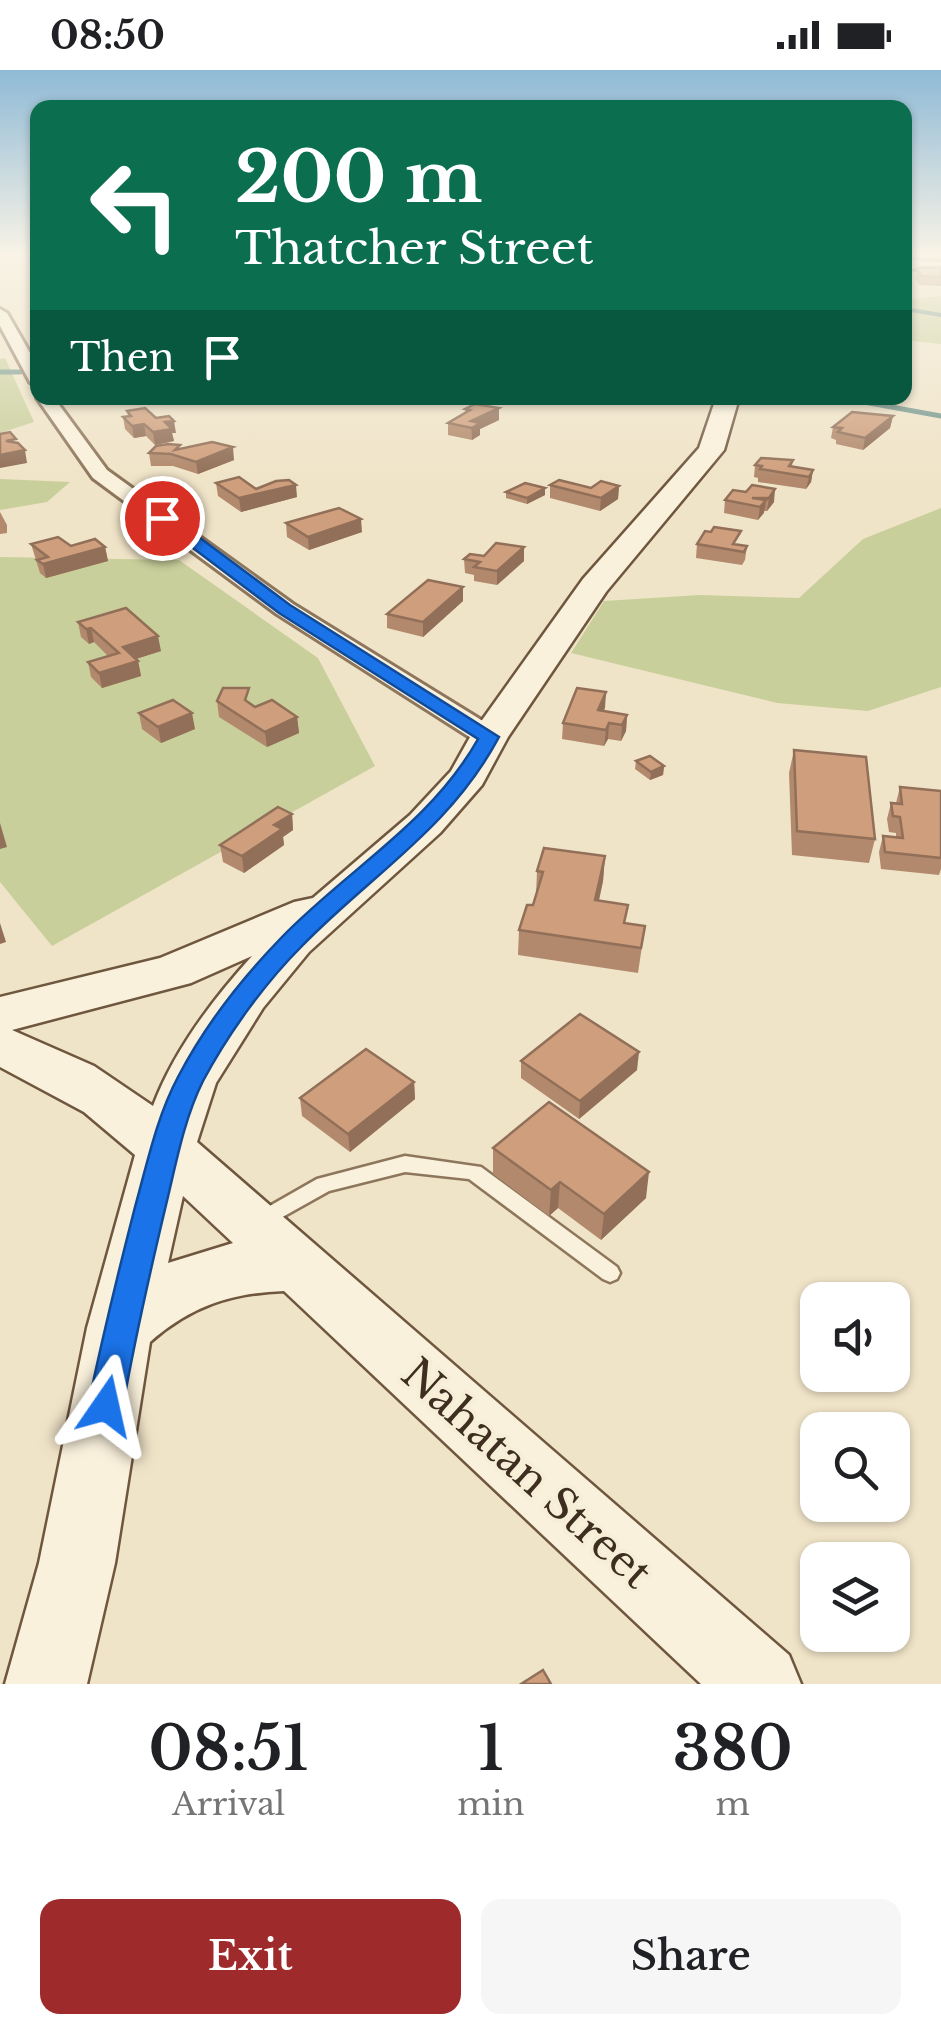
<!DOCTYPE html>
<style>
body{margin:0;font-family:"Libre Baskerville",serif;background:#f6f6f6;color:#202124;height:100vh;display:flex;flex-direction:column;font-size:38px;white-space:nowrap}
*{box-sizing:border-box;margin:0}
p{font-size:32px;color:#757577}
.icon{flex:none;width:55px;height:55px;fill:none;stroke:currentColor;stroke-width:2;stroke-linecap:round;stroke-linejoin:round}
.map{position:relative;height:1614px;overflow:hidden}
.side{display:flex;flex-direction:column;background:#fff;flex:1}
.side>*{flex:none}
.banner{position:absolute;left:30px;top:30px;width:882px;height:305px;border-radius:20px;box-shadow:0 2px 8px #0004;background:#0b6e4f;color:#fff;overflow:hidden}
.buttons{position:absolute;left:800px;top:1212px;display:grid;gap:20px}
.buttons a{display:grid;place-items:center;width:110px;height:110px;border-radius:20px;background:#fff;box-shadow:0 2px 8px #0004;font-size:50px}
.pin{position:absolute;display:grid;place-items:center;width:85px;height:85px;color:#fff;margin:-42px;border:5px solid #fff;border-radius:50%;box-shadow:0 2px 10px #0007}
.me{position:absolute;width:110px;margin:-55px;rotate:11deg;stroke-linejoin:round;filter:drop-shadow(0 0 8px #0008)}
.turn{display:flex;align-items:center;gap:35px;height:210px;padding:0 40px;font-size:45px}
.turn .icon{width:130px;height:130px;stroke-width:2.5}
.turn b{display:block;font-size:70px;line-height:85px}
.then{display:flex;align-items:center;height:95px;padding:0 40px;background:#0003;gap:20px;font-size:38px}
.eta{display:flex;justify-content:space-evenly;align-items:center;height:170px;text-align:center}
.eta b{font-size:60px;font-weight:600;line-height:70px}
.cta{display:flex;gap:20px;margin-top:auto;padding:20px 40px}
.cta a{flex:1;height:115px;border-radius:20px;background:#9e2a2b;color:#fff;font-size:40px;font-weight:600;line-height:115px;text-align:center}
.cta a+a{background:#f6f6f6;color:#202124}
.status{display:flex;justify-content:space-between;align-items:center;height:70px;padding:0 50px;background:#fff;direction:ltr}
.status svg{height:28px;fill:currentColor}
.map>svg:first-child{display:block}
.green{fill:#c9cf9b}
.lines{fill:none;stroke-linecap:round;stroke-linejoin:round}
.stream-far1{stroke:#6f938a;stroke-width:4}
.stream{stroke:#6f938a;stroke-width:5}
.lane-casing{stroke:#8d765c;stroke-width:5}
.street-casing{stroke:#8d765c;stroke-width:6}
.secondary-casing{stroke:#6f573f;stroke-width:5}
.lane{fill:#faf1dc;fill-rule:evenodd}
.street{fill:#faf1dc;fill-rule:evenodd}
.secondary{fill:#faf1dc;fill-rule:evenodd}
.wall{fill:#b2896c}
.shaded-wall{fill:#916f58}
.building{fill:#cf9f7d;stroke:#916f58;stroke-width:2.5}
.route{fill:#1a73e8;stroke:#114b97;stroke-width:2.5}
.labels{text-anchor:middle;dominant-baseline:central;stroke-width:8;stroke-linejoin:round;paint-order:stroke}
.near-street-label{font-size:42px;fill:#3d2e20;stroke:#f7eed8}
</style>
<div class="status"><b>08:50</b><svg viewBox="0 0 49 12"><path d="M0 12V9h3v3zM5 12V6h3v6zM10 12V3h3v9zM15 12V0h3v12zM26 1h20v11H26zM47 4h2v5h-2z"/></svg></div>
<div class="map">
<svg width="941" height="1614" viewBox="0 0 941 1614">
<rect width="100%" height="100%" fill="#f0e4c8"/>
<g class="green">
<polygon points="941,226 941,274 905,270 905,230"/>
<polygon points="5,288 34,352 0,363 0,289"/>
<polygon points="0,409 70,412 47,432 0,440"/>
<polygon points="941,438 941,617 868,641 777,633 571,583 604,531 699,525 799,528 863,469"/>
<polygon points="0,487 179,490 318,588 375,696 52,876 0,812"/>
</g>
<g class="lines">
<polyline class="stream-far1" points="905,239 941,245"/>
<g class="stream">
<polyline points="0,302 20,302"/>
<polyline points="842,328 941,346"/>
</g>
<defs>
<polygon id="lane" points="405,1086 481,1097 617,1197 620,1203 617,1209 610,1212 603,1209 469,1109 405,1102 329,1121 261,1159 254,1157 251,1151 254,1145 317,1109"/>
<g id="street">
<polygon points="905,190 941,192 941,200 905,198"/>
<polygon points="0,239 7,243 38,297 38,317 30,312 0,256"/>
<polygon points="37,328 54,328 107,400 293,534 499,661 503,667 499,673 479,673 277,544 93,408"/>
</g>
<path id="secondary" d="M716 328H739L724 380 606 522 508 667 482 715 440 763 309 882 263 938 216 1013 197 1072 789 1585 801 1614H701L284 1221C231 1223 191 1236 150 1272L115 1493 87 1614H5L39 1493 87 1258 135 1085 84 1042 0 997V927L160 888 294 832 313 828 410 745 451 701 470 667 583 509 699 378ZM252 886C213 929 174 980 153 1036L94 996 12 960 191 913ZM183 1126 233 1173 168 1193Z"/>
</defs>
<use href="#lane" class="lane-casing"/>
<use href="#street" class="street-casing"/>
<use href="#secondary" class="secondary-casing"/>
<use href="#lane" class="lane"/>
<use href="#street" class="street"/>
<use href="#secondary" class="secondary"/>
</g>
<g class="wall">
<polygon points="941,197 941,216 919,215 916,208 918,198"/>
<polygon points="499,338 499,350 480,359 480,365 472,370 448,365 448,353 465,343 465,339"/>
<polygon points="127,341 156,348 176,363 172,363 174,371 155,375 146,366 134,368 125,359 123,347 128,346"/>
<polygon points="893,346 890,358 863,380 836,374 836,370 831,368 833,357"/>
<polygon points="180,379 234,390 198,404 173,396 151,396 149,383"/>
<polygon points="793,390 792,396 813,400 811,412 806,419 758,412 758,408 754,407 755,395"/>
<polygon points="216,413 256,419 297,427 241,442 218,426"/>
<polygon points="550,415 591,418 619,416 618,429 600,441 550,428"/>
<polygon points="752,415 774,432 767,441 764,441 758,450 724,443 725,430 746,422"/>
<polygon points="545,418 545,425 527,434 506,428 506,422"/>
<polygon points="0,442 7,455 7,463 0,464"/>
<polygon points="286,453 362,462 309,480 287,467"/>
<polygon points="31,474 105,477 108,491 46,508 40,503"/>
<polygon points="697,474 747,476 745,490 742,495 696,488"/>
<polygon points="524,477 524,491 497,515 474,511 474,505 465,503 464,489"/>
<polygon points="463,531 423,567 387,558 387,544"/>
<polygon points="78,552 161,581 136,589 138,591 141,606 102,618 91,607 88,592 108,586 94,572 89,574 81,567"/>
<polygon points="606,622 604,641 627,645 626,661 621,671 608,669 604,676 562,669 563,653"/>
<polygon points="217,631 251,634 255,637 297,647 299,663 267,677 219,647"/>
<polygon points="139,643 195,659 161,673 142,659"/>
<polygon points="794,680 875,769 869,793 792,785 789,703"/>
<polygon points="636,691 664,696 663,705 650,710 635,699"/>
<polygon points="900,717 941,721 941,799 939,805 881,799 879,782 883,766 896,767 896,763 889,762 887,749 891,733 896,733"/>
<polygon points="292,744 293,760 283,767 284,775 244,803 223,792 220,775"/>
<polygon points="605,786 603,811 599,831 626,853 645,856 638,903 518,885 519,860 533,835 536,825 537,801"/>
<polygon points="521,991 637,1000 579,1049 521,1008"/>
<polygon points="414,1012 415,1029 350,1082 302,1046 300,1028"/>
<polygon points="493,1078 646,1128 601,1170 558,1138 549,1146 493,1104"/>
</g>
<g class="shaded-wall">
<polygon points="499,338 499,350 480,359 480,365 472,370 471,351"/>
<polygon points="893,346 890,358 863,380 865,368"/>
<polygon points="174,351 176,363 172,363 174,371 155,375 153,362 165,352"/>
<polygon points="144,354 146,366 134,368 132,356"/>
<polygon points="233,377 234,390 198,404 196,392"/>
<polygon points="25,380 27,393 0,398 0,385"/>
<polygon points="813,400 811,412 806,419 809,407"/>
<polygon points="296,415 297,427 241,442 239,428"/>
<polygon points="619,416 618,429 600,441 601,428"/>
<polygon points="545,418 545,425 527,434 527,428"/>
<polygon points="775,419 774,432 767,441 769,428"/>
<polygon points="766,430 764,443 758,450 760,437"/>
<polygon points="361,449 362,462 309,480 308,467"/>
<polygon points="105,477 108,491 46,508 43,494"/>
<polygon points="524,477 524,491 497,515 497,501"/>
<polygon points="463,517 463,531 423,567 423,552"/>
<polygon points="91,558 94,572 89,574 86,559"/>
<polygon points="158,566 161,581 126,592 123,577"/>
<polygon points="138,591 141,606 102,618 99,603"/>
<polygon points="606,622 605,638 597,656 598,640"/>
<polygon points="192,643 195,659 161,673 158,657"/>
<polygon points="627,645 626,661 621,671 622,655"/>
<polygon points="297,647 299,663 267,677 265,662"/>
<polygon points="609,653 608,669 604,676 606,660"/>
<polygon points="664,696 663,705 650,710 651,702"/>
<polygon points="292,744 293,760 283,767 284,775 244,803 242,786 274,755"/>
<polygon points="0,753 7,777 0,779"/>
<polygon points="605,786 603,811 593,855 595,830"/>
<polygon points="0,853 6,872 0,874"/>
<polygon points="639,982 637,1000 579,1049 580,1031"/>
<polygon points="414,1012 415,1029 350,1082 348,1064"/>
<polygon points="649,1102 646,1128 601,1170 604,1144"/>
<polygon points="560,1112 558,1138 549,1146 551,1120"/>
</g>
<g class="building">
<polygon points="941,197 941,207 921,206 918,198"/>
<polygon points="475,334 499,338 471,351 480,353 472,358 448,353 470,340 465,339"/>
<polygon points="145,338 156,348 169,346 174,351 165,352 172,359 153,362 144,354 132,356 123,347 131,346 127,341"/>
<polygon points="852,342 893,346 865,368 838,362 842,358 833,357"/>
<polygon points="10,362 16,369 6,371 18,373 25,380 0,385 0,364"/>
<polygon points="212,372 233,377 196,392 171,384 149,383 156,376 168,374 180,375 175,380"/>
<polygon points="761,388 793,390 789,396 813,400 809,407 760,399 762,396 755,395"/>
<polygon points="239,407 256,419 276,411 289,410 296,415 239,428 216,413"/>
<polygon points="559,410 591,418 601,411 619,416 601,428 550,415"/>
<polygon points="525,413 545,418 527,428 506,422"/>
<polygon points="752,415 775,419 769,428 752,428 766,430 760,437 725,430 733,420 746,422"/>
<polygon points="339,438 361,449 308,467 286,453"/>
<polygon points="714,457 741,461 733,474 747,476 744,482 697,474 705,461 711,462"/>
<polygon points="58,467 71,476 95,469 105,477 43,494 37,490 48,487 31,474"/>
<polygon points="496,473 524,477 497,501 474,497 480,492 464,489 470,484 484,486"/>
<polygon points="428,510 463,517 423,552 387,544"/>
<polygon points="126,538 158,566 123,577 138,591 99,603 88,592 119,583 91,558 86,559 78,552"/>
<polygon points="223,618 249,618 245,630 255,637 272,630 297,647 265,662 217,631"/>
<polygon points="577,618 606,622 598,640 627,645 622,655 609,653 606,660 563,653"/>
<polygon points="173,630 192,643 158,657 139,643"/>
<polygon points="794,680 866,687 875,769 797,761"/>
<polygon points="650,686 664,696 651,702 636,691"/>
<polygon points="900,717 941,721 941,788 885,782 883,766 903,768 900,747 893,746 891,733 902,734"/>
<polygon points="278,737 292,744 274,755 282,759 242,786 220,775"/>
<polygon points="544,778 605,786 595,830 628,835 624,853 645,856 641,878 519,860 527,835 533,835 543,802 537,801"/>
<polygon points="580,944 639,982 580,1031 521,991"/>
<polygon points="366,979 414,1012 348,1064 300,1028"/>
<polygon points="549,1032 649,1102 604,1144 560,1112 551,1120 493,1078"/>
<polygon points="543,1600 551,1614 521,1614"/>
</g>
<linearGradient id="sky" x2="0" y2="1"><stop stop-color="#8fbad6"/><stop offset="0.45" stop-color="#f8f3e6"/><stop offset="1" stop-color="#f8f3e6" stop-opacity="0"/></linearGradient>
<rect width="941" height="408" fill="url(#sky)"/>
<path class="route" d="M157 444H168L290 535 499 667C450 759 372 804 302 876 264 914 228 964 203 1011 184 1049 176 1094 166 1135 150 1202 135 1268 123 1336L118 1348 106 1353 93 1348 88 1336C102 1269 118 1203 135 1137 147 1094 157 1046 178 1007 204 957 243 907 282 867 348 799 431 753 478 669L279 543 157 451Z"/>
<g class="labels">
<g class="near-street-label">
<text transform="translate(527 1403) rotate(42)">Nahatan Street</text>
</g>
</g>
</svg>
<div class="buttons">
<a><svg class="icon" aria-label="sound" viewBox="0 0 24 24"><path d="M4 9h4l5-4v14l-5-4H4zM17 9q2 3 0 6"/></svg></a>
<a><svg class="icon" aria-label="search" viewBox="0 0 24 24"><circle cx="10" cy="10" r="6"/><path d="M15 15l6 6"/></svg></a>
<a><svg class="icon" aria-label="layers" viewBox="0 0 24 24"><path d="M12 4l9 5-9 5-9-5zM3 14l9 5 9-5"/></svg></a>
</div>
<div class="pin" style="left:162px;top:448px;background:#d93025"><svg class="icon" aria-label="arrive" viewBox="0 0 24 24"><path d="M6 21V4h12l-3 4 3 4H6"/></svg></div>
<svg class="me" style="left:106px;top:1336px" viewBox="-20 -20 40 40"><path d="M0-17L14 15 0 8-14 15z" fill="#1a73e8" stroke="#fff" stroke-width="4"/></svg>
<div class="banner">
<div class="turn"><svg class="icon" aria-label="left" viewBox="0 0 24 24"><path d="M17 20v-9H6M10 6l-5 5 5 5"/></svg><div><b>200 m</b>Thatcher Street</div></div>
<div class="then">Then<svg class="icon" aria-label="arrive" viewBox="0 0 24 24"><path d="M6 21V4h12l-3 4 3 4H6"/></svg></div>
</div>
</div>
<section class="side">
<div class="eta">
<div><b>08:51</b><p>Arrival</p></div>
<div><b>1</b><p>min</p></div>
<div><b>380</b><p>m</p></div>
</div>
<div class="cta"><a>Exit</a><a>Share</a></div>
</section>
